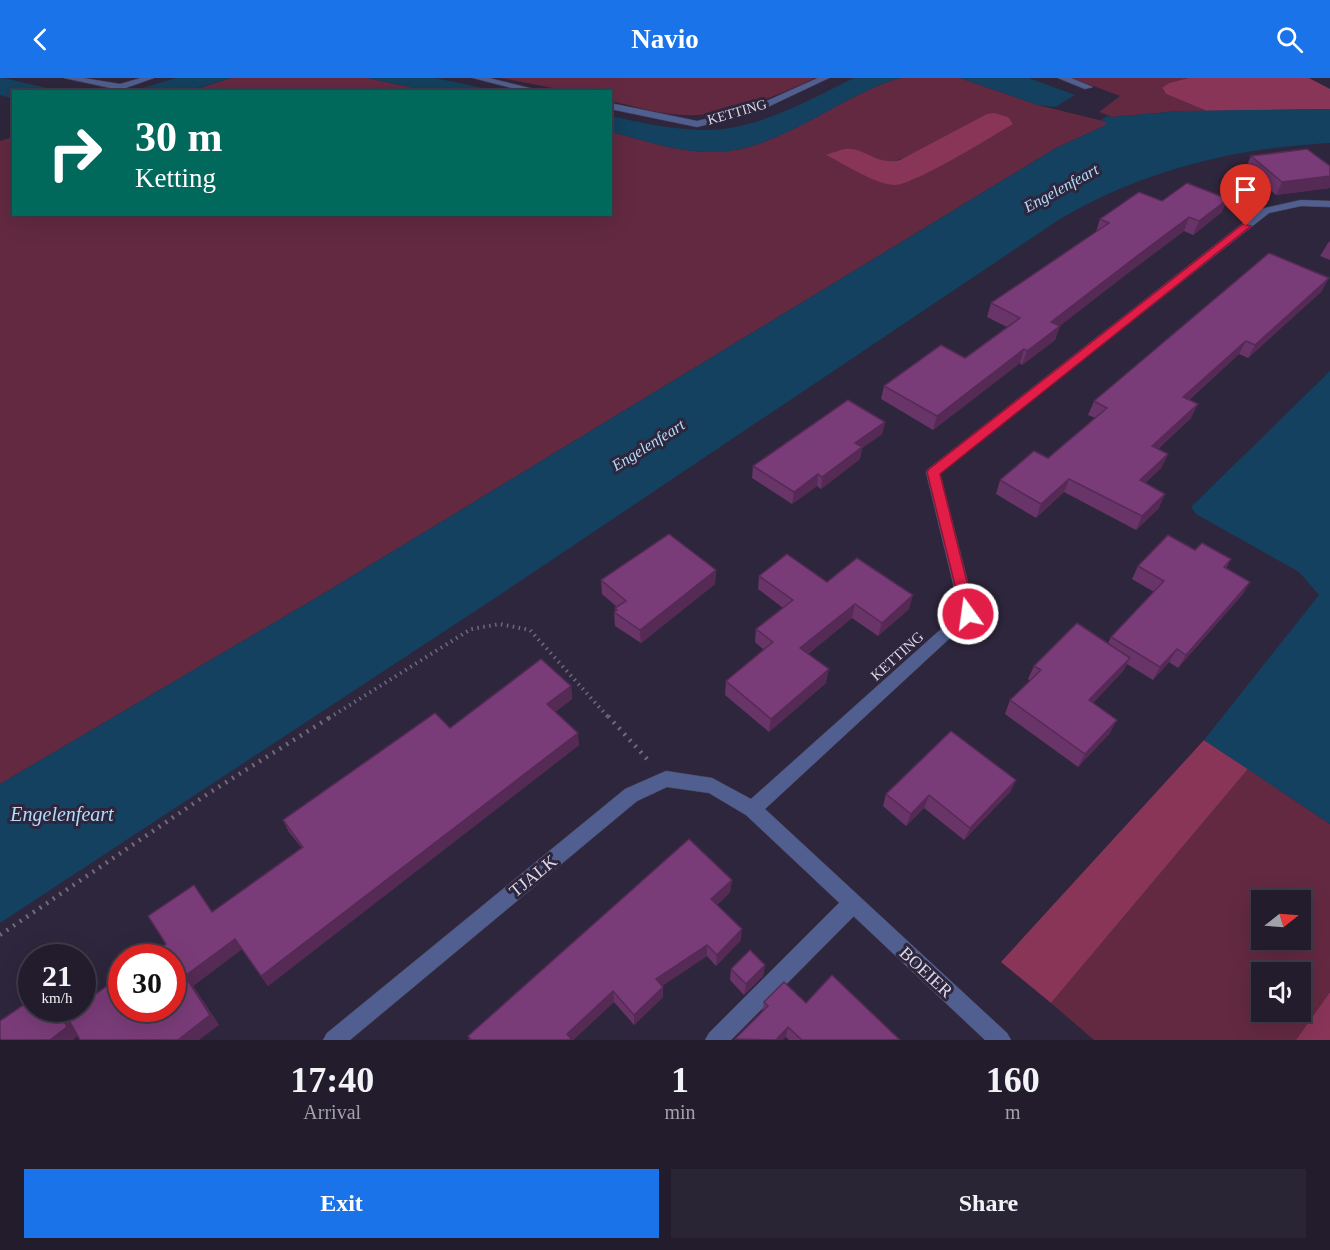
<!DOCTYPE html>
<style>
body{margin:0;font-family:"Times New Roman",serif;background:#2a2535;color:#f1f3f6;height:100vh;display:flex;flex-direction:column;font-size:22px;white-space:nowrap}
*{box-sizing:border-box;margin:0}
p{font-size:20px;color:#a2a1aa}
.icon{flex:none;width:33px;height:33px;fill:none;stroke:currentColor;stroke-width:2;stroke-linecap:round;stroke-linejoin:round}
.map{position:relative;height:962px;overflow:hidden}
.sheet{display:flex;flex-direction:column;background:#221c2d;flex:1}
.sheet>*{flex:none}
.banner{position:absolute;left:12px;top:12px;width:600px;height:126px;border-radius:0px;box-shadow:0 6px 24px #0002,0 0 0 2px #3f3a49;background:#00695c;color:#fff;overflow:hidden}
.needle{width:39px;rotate:73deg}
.buttons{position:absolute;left:1251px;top:812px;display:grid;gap:12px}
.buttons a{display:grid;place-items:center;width:60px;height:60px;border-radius:0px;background:#221c2d;box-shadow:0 6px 24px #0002,0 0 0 2px #3f3a49;font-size:30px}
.speed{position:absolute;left:18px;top:866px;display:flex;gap:12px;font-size:30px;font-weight:700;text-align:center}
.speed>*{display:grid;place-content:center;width:78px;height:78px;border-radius:50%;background:#221c2d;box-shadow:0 6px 24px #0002,0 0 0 2px #3f3a49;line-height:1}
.speed small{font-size:15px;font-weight:400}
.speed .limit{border:9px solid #d22;background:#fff;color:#111}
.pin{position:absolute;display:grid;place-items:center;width:51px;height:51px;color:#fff;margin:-62px -26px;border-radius:50% 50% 50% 0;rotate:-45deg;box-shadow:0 0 6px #0007}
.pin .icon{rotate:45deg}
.me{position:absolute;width:66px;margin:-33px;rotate:346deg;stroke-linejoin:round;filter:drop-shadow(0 0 4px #0008)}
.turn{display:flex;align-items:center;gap:21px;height:126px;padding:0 24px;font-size:27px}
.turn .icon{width:78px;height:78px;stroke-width:2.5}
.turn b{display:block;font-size:42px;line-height:51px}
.eta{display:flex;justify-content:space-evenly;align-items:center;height:102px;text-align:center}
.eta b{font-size:36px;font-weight:600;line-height:42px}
.primary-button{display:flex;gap:12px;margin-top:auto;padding:12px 24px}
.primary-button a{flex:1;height:69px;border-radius:0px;background:#1a73e8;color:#fff;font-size:24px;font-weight:600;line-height:69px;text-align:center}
.primary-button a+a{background:#2a2535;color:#f1f3f6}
header{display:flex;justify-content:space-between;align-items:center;height:78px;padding:0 24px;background:#1a73e8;color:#fff;font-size:27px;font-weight:600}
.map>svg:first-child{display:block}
.green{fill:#632941;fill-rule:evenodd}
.forest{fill:#883558}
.water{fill:#13415f}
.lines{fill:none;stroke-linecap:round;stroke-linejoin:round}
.service-casing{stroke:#4a4257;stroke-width:1}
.minor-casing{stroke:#4a4257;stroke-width:1}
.path-far1{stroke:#706a7d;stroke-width:4;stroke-dasharray:1.5 4.5;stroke-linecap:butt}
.path{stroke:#706a7d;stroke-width:4.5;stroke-dasharray:2 6;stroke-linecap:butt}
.service{fill:#505f90;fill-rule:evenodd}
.minor{fill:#505f90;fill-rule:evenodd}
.wall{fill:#693468}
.shaded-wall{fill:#552a55}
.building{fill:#7a3c79;stroke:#552a55;stroke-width:1.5}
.route{fill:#e11d48;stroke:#92132f;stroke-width:1.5}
.labels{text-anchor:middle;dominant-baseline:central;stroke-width:6;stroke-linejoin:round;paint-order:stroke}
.far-street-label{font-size:14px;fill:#dcd8e7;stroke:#2e263c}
.street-label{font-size:15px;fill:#dcd8e7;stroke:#2e263c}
.water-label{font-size:16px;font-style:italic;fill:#b4dcfb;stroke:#2e263c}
.near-street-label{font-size:18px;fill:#dcd8e7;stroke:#2e263c}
.near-water-label{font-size:20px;font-style:italic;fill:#b4dcfb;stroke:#2e263c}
</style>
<header><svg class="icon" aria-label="back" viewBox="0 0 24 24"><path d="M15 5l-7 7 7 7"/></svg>Navio<svg class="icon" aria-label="search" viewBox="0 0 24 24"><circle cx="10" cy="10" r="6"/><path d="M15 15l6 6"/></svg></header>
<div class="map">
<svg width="1330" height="962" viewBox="0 0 1330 962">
<rect width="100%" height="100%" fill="#2e263c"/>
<g class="green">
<polygon points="231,0 367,0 429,13 187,14"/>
<path d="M501 0H815C778 17 738 35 697 37 668 39 638 29 611 23L610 14 568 13Z"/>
<path d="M900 0H960L1038 27 1107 44 1106 47 1056 70 326 514 0 706V63L13 59 14 136H610L611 54C643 62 680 75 714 74 780 73 838 18 900 0ZM1012 46 911 103 827 78C852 63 865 81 891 84Z"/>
<polygon points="1072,0 1188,0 1169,5 1162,11 1166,16 1207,33 1179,33 1112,39 1099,34 1120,18"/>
<path d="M1248 691 1330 746V914L1296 962H1094L1051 925ZM1262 822H1300V861H1262ZM1262 894H1300V933H1262Z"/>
</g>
<g class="forest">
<polygon points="1188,0 1309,0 1330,11 1330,31 1207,33 1166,16 1162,10 1169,5"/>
<path d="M994 35 1008 39 1013 46C992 58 913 108 894 107 875 106 844 86 826 77 832 75 839 72 845 71 865 69 876 88 900 82L987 36Z"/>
<polygon points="1204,662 1248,691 1051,925 1001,884"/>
<polygon points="1330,914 1330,962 1296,962"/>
</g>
<g class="water">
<polygon points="0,0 4,0 60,13 14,14 13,21 0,17"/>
<polygon points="176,0 231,0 187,13 132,13"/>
<polygon points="367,0 435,0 497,13 429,13"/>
<path d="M854 0H900C838 18 780 73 714 74 680 75 643 62 611 54V38C642 45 674 52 707 52 760 51 808 22 854 0Z"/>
<polygon points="960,0 1029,0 1075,17 1055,29 1038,27"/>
<path d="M1330 31V65C1233 70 1144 92 1060 141L498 518 0 845V706L326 514 1056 70 1106 47V44L1101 42 1107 38 1112 39 1179 33Z"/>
<polygon points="1330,293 1330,746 1204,662 1319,517 1299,494 1196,436 1191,429"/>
</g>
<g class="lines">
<defs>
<g id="service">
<polygon points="64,0 83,0 120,6 141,0 154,0 120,12"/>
<polygon points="473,0 489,0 546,14 527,14"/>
<polygon points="818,0 829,0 757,34 697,49 610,31 610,25 697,43 751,30"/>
<polygon points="1058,0 1071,0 1093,9 1085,11"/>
<polygon points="852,817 859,819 862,826 859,833 731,962 705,962 709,955 845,819"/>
</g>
<polygon id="minor" points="1301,122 1330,123 1330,129 1301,128 1269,135 940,395 976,536 765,731 1007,955 1011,962 985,962 746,737 709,715 667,709 637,723 350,962 323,962 327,955 625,711 666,693 712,700 751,721 960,534 926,394 928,391 1261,131"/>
</defs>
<use href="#service" class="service-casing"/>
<use href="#minor" class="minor-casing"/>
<polyline class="path-far1" points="329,640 471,551 500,546 530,552 609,640"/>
<g class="path">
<polyline points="608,638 647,681"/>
<polyline points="0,857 209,715 332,638"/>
</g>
<use href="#service" class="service"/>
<use href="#minor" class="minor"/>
</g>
<g class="wall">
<polygon points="1251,78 1330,88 1330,110 1276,117 1245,91"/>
<polygon points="1162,123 1222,134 1193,157 1184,153 1128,195 1059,248 1055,262 1022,287 1020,285 933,352 881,321 884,308 965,280 1007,249 987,239 991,225 1096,154 1100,141"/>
<polygon points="1330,163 1330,182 1320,178 1328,165"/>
<polygon points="1322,213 1248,280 1239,276 1189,322 1191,340 1158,371 1168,376 1161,390 1145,405 1159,430 1136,452 1064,414 1036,440 996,416 1000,402 1048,380 1095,340 1088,337 1094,323"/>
<polygon points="885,344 882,356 862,370 860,381 821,411 817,408 792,426 752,400 753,388"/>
<polygon points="1195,472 1231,481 1226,490 1250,504 1242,517 1178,590 1169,584 1153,602 1127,586 1123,593 1093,625 1110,655 1078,689 1005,636 1010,622 1030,603 1028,601 1034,588 1108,565 1111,559 1154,514 1132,501 1138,488"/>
<polygon points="716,492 715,506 641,565 615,548 614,534 615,534 615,530 617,529 602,516 601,502"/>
<polygon points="759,498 827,504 909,531 878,558 852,540 808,576 826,605 769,654 725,617 726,603 764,572 755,564 756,551 783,530 758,511"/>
<polygon points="571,608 572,621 555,634 579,667 268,908 242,871 193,908 219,947 67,937 302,770 289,754 283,742 450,650"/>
<polygon points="1016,702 1010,714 964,762 924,730 906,748 883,728 886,716"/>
<polygon points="732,802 730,814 717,827 741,862 716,888 707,878 662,908 663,919 634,947 614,924 573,962 469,962 468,958"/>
<polygon points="765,887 763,898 744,917 730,902 731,891"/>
<polygon points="764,924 806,925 900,962 789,962 762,934"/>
</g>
<g class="shaded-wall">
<polygon points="1330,98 1330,110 1276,117 1282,104"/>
<polygon points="1228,121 1222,134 1193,157 1199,143"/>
<polygon points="1189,139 1184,153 1128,195 1047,258 1051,244 1133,181"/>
<polygon points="1329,200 1322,213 1248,280 1255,267"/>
<polygon points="1060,248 1055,262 1022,287 1027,273"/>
<polygon points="1246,263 1239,276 1177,332 1183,319"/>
<polygon points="1024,271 1020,285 933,352 937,338"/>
<polygon points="1198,326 1191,340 1146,381 1152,368"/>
<polygon points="885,344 882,356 862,370 860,381 821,411 822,399 855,365"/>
<polygon points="1168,376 1161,390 1134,416 1140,402"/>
<polygon points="818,396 817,408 792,426 794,414"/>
<polygon points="1069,401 1064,414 1036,440 1041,426"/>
<polygon points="1165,416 1159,430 1136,452 1142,438"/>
<polygon points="716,492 715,506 641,565 640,552"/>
<polygon points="1250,504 1242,517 1178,590 1186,577"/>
<polygon points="913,517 909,531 878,558 882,545"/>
<polygon points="855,526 852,540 798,584 800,570"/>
<polygon points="1177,571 1169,584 1153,602 1160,589"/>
<polygon points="1130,580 1123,593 1082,636 1089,622"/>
<polygon points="829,591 826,605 769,654 771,641"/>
<polygon points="571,608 572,621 549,638 547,626"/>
<polygon points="1117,642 1110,655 1078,689 1085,676"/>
<polygon points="578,655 579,667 268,908 261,898"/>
<polygon points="1016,702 1010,714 964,762 970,750"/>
<polygon points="929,717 924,730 906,748 911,736"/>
<polygon points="732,802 730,814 710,833 711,821"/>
<polygon points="742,851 741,862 716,888 717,877"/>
<polygon points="235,861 242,871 193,908 219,947 199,962 178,962 185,898"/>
<polygon points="707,867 707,878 656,912 656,901"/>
<polygon points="765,887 763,898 744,917 746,906"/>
<polygon points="663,909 663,919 634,947 634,937"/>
<polygon points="613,913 614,924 573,962 568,962 567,956"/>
<polygon points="57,930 63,930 78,958 73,962 50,962"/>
<polygon points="788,949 786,959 783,962 776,962"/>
</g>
<g class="building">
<polygon points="1307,71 1330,88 1330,98 1282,104 1251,78"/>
<polygon points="1187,105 1228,121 1199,143 1189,139 1133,181 1051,244 1060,248 1027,273 1024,271 937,338 884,308 941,267 965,280 1020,240 991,225 1109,145 1100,141 1139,114 1162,123"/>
<polygon points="1269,175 1329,200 1255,267 1246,263 1183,319 1198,326 1152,368 1168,376 1140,402 1165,416 1142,438 1069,401 1041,426 1000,402 1034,373 1048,380 1107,330 1094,323"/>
<polygon points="848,322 885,344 855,365 862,369 822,399 818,396 794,414 753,388"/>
<polygon points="669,456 716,492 640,552 614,534 617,532 615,530 626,523 601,502"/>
<polygon points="1168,457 1195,472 1202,465 1231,481 1224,489 1250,504 1186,577 1177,571 1160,589 1111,559 1164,503 1138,488"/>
<polygon points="787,476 827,504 857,480 913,517 882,545 855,526 800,570 829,591 771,641 726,603 773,564 756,551 793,522 759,498"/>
<polygon points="1077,545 1130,580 1089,622 1117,642 1085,676 1010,622 1041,592 1034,588"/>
<polygon points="541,581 571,608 547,626 578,655 261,898 235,861 185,898 210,937 178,962 80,962 66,937 76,930 82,930 82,926 122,897 122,930 172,930 172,879 147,879 166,866 148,838 194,807 212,834 303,769 283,742 435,635 450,650"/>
<polygon points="951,653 1016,702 970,750 929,717 911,736 886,716"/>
<polygon points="689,761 732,802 711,821 742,851 717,877 707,867 656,901 663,909 634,937 613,913 567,956 572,962 471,962 468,958"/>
<polygon points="750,872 765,887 746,906 731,891"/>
<polygon points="832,897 900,962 802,962 788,949 776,962 735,961 768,928 764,924 784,904 806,925"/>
<polygon points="32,921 32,930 57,930 67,949 50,962 1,962 0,960 0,943"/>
</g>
<polygon class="route" points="1243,146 1251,148 940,396 975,536 973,540 963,540 927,394 929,391"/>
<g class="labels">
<g class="far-street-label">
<text transform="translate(737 34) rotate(-16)">KETTING</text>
</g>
<g class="street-label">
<text transform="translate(897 578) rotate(-42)">KETTING</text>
</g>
<g class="water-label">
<text transform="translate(1061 110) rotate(-29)">Engelenfeart</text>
<text transform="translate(648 367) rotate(-32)">Engelenfeart</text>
</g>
<g class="near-street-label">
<text transform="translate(533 798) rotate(-39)">TJALK</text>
<text transform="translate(926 894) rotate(43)">BOEIER</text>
</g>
<g class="near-water-label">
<text x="62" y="736">Engelenfeart</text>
</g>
</g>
</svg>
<div class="buttons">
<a><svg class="needle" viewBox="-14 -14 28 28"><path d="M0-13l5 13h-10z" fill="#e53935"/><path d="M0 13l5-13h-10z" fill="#a2a1aa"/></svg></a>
<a><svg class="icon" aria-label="sound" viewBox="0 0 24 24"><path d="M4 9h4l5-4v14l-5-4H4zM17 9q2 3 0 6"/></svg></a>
</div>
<div class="speed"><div>21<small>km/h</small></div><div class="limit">30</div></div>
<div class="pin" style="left:1246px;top:148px;background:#d93025"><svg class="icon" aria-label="arrive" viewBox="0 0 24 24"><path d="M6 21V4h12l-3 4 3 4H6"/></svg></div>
<svg class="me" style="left:968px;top:536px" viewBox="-20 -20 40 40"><circle r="17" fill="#e11d48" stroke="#fff" stroke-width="3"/><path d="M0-11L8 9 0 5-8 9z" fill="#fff"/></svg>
<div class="banner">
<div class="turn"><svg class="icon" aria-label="right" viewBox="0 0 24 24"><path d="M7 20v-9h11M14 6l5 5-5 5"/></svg><div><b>30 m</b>Ketting</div></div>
</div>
</div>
<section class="sheet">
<div class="eta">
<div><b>17:40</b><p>Arrival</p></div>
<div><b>1</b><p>min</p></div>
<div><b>160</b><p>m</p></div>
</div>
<div class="primary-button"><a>Exit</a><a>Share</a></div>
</section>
